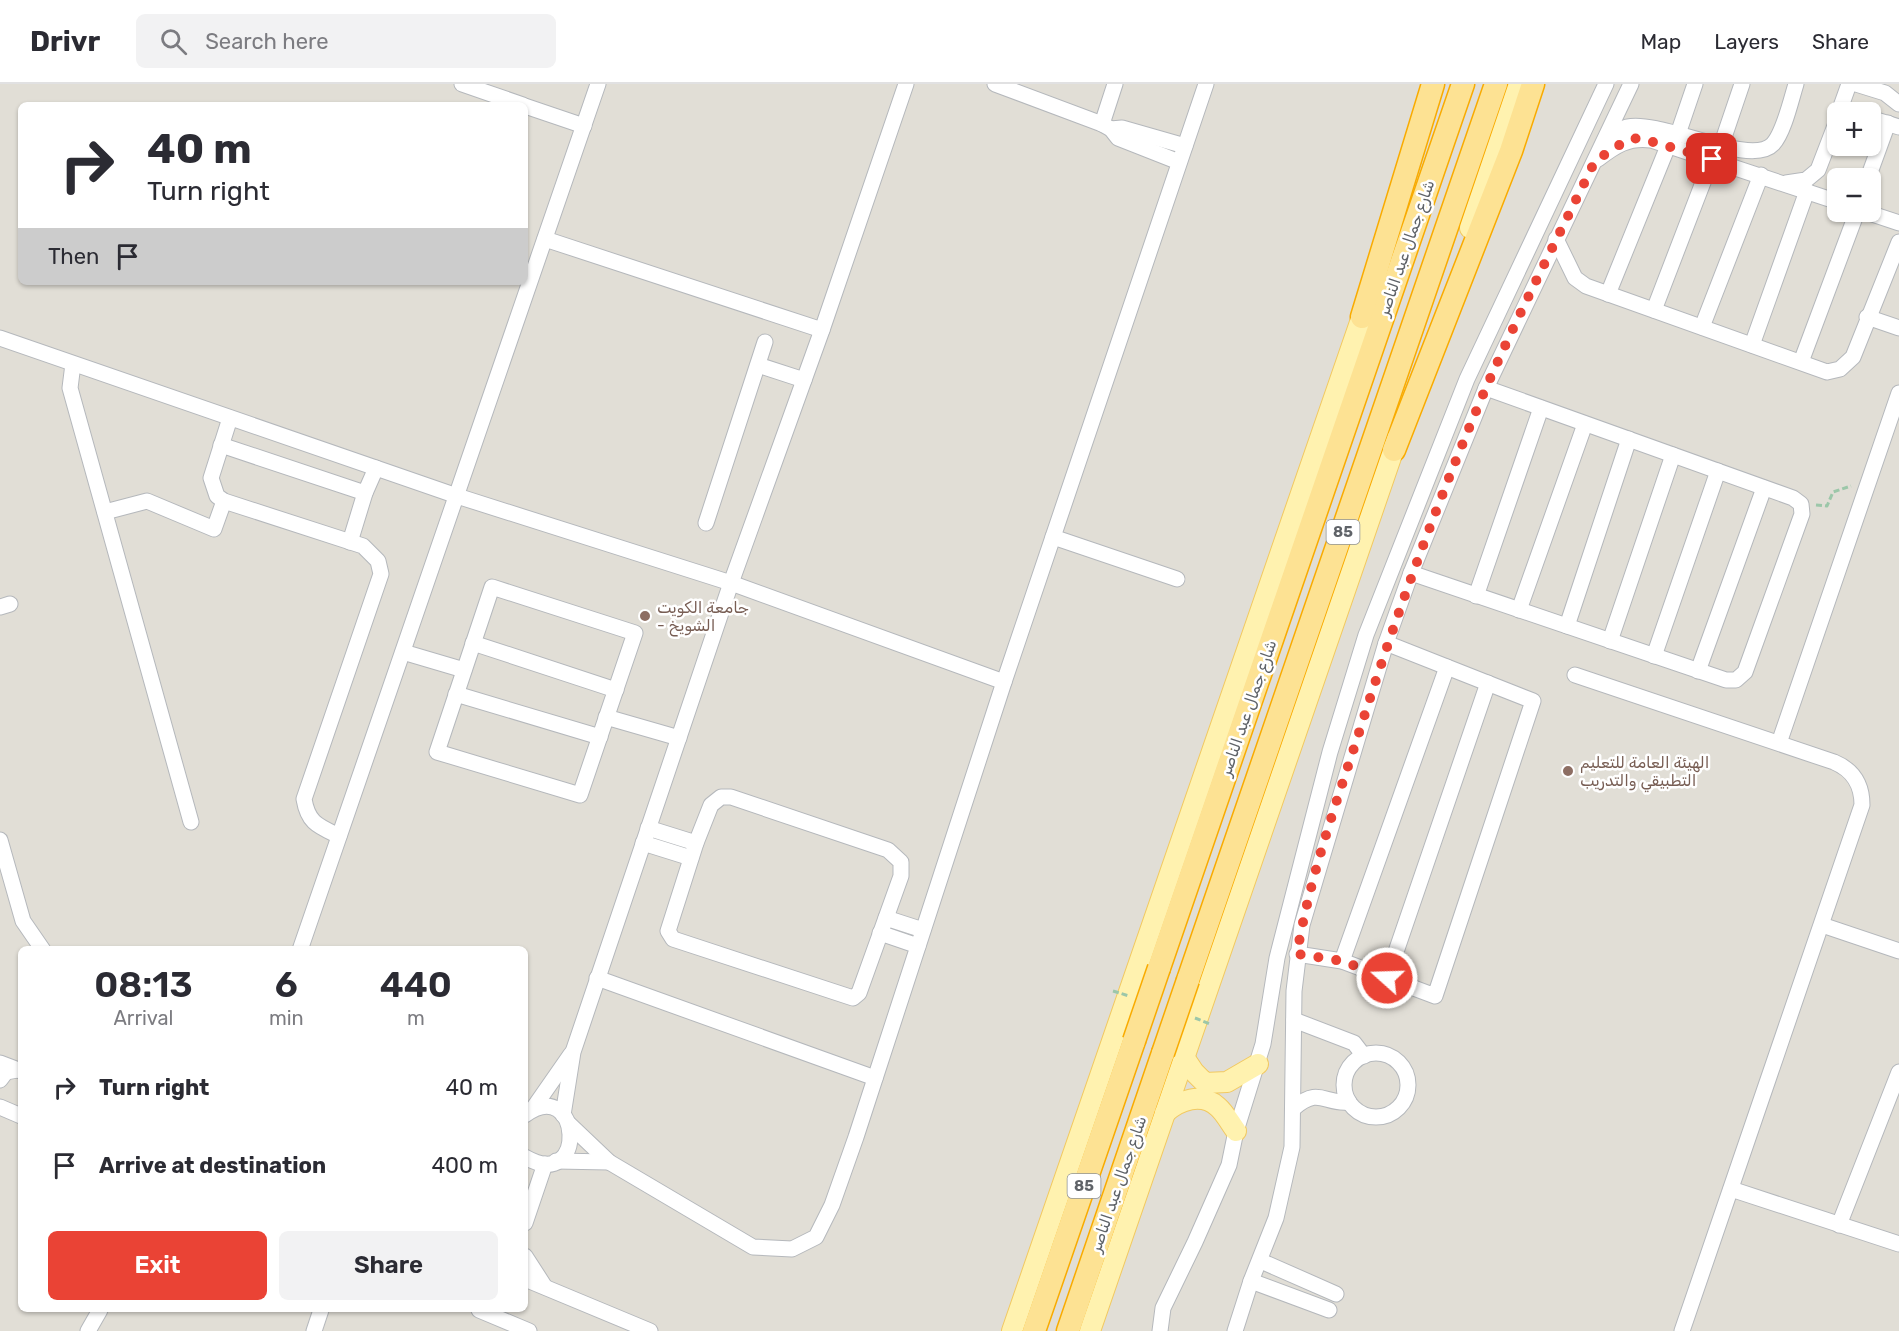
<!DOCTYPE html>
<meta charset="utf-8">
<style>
body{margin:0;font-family:Rubik,"Noto Sans Arabic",sans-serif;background:#f2f2f3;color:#2b2b33;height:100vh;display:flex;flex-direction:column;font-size:22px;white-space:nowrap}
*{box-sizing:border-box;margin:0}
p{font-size:20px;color:#7c7c81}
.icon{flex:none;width:33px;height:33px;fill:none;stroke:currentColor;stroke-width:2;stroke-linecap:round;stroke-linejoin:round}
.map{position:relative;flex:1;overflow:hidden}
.sheet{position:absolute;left:18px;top:862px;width:510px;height:366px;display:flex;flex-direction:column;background:#fff;border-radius:9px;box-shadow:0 2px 4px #0004}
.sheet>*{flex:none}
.guide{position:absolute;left:18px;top:18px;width:510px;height:183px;border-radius:9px;box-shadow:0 2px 4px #0004;background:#fff;color:#2b2b33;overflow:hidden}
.tools{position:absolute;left:1827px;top:18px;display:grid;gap:12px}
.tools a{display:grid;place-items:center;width:54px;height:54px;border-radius:9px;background:#fff;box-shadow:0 2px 4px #0004;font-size:30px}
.pin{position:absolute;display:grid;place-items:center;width:51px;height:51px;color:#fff;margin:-26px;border-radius:12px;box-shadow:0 3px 9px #0006}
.me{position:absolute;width:66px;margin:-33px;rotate:290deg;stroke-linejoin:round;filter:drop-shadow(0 0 4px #0008)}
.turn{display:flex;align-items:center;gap:21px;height:126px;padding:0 30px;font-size:27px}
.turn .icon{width:78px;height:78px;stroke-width:2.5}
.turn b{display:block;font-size:42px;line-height:51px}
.then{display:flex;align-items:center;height:57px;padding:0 30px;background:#0003;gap:12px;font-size:22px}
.eta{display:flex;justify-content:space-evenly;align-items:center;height:102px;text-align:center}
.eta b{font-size:36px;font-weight:600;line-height:42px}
.button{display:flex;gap:12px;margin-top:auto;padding:12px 30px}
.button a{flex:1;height:69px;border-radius:9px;background:#ea4335;color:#fff;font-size:24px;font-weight:600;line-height:69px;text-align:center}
.button a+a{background:#f2f2f3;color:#2b2b33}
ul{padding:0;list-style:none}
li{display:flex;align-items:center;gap:18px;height:78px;padding:0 30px}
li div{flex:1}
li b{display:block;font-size:22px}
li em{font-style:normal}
header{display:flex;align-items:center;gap:36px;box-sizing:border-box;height:84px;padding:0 30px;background:#fff;border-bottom:2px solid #e1e1e2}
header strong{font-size:28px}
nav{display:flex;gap:33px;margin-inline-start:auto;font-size:21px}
.search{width:420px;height:54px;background:#f2f2f3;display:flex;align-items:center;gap:15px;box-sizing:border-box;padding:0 21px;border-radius:9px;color:#7c7c81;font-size:22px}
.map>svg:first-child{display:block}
.education{fill:#e1ded6;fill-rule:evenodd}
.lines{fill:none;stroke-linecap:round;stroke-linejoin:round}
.minor-casing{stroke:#b5b8bc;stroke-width:17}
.major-casing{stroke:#f2c960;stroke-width:22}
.highway-casing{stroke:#f9ab00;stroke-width:25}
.path{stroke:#9cc7a9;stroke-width:3;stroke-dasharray:6 3;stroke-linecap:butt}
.minor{stroke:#fff;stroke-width:15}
.major{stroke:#fff2af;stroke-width:20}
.highway{stroke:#fde293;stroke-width:22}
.highway-bridge-casing{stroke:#f9ab00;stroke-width:25;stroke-linecap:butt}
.path-bridge{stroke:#9cc7a9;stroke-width:3;stroke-dasharray:6 3;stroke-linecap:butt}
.highway-bridge{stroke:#fde293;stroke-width:22}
.route{stroke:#ea4335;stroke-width:10;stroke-dasharray:0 18}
.education-dot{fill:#8d6e63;stroke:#fff;stroke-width:2}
.labels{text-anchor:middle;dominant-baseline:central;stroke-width:5;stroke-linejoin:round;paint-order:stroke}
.shield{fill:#fff;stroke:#8f9295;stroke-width:1.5}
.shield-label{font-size:15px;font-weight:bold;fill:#5f6368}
.street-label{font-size:16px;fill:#5f6368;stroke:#fff}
.education-label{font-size:16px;fill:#785e54;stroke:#fff;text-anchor:start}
</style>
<header>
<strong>Drivr</strong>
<div class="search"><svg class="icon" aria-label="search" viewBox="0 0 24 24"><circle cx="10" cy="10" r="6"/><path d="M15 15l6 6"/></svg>Search here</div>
<nav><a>Map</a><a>Layers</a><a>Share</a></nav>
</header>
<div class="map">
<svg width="1899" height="1247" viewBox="0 0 1899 1247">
<rect width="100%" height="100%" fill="#f1efe8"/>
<path class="education" d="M0 0H1899V1247H0ZM21 21H525V198H21ZM1838 28H1870V62H1838ZM1838 94H1870V128H1838ZM21 866H525V1226H21Z"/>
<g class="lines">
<defs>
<g id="minor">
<polyline points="462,0 523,21"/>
<polyline points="995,0 1102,40 1111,45 1118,54 1179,78"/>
<polyline points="1856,0 1885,9 1899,20"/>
<polyline points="525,22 584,42"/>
<polyline points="1839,28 1849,0"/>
<polyline points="1870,34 1899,43"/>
<polyline points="1102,40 1115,0"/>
<polyline points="1111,45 1122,44 1185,62"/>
<polyline points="1678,50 1695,0"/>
<path d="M1606 54C1613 50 1620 45 1627 43 1661 35 1751 84 1773 60 1784 48 1791 16 1796 0"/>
<polyline points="1721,62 1742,0"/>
<path d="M1598 75C1615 62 1628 53 1651 56L1838 118"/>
<polyline points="1868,94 1888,39"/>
<polyline points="1786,99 1806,96 1818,86 1838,34"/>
<polyline points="1866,128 1899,139"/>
<polyline points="545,155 822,246"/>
<polyline points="1556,155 1575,194 1586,202 1827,288 1840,285 1853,273 1899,158"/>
<polyline points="1608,210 1668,62"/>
<polyline points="1654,226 1712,75"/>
<polyline points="1867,233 1899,244"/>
<polyline points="1702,243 1761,91"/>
<polyline points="0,254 457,412 731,499 1004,598"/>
<polyline points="1752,261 1807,107"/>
<polyline points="1801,278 1857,128"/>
<polyline points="73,280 70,304 191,738"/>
<polyline points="758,281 804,296"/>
<path d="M230 334 211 394 217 412 224 417 363 462 378 477 381 490 304 715C308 739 318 742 339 752"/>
<polyline points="221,361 365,409"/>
<polyline points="105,428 147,417 214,445 224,417"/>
<polyline points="706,439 765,258"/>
<polyline points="1053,453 1177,495"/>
<polyline points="350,458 365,409 376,384"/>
<polyline points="1411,489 1726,596 1736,596 1745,588 1802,430 1801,420 1793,414 1486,304"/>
<polygon points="492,503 635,549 580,711 437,668"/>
<polyline points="1476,512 1541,324"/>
<polyline points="0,523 10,520"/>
<polyline points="1519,526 1585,340"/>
<polyline points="1567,542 1629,355"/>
<polyline points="1610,557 1673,371"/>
<polyline points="473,559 616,606"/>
<polyline points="403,568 464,586"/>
<polyline points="1654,572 1718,387"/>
<polyline points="1698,587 1764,404"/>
<path d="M1575 591 1834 678C1853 686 1862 700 1862 721L1682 1247"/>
<polyline points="456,610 600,653"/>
<polyline points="606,633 679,654"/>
<polyline points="1779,659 1899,309"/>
<polygon points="721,713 731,713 888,766 901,778 901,792 859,909 853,914 673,855 668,847 696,759 711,721"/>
<polyline points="648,744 696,759"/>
<polyline points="0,756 23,837 43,866"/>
<polyline points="643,759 691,774"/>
<polyline points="886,834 923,846"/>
<polyline points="1822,841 1899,867"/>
<polyline points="880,849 918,862"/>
<polyline points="300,866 598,0"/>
<polyline points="1297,870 1342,877 1435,912 1533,617 1386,559"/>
<polyline points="1342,877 1447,583"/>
<polyline points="597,894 875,994"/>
<polyline points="1387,894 1488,599"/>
<polyline points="1294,936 1354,959 1364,972"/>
<circle cx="1376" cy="1001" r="32"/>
<polyline points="0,979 21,987"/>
<polyline points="0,996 6,988 17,986"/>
<polyline points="0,1023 21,1032"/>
<path d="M1294 1024C1320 1002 1324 1021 1349 1018"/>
<polyline points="532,1026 571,970"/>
<path d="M525 1031C581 990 589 1110 525 1073"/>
<polyline points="563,1031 573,968 731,499 822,246 906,0"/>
<polyline points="569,1040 609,1078 753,1163 792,1165 816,1153 832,1121 856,1053 1004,598 1206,0"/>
<polyline points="556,1077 609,1078"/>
<polyline points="1731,1105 1899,1160"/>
<polyline points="525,1139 545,1080"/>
<polyline points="1839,1141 1899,988"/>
<polyline points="525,1172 545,1203"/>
<polyline points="1261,1177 1336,1210"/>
<polyline points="525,1195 650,1247"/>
<polyline points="1251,1197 1329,1226"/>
<polyline points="479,1226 529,1247"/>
<polyline points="88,1247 100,1226"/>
<polyline points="314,1247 321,1226"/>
<polyline points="1160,1247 1163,1224 1195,1158 1229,1081 1236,1047 1263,960 1277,874 1330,668 1366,551 1467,295 1606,0"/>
<polyline points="1235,1247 1251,1197 1276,1134 1292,1063 1294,907 1302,841 1386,559 1411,489 1486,304 1631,0"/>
</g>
<g id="major">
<polyline points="1470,144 1519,0"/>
<polyline points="1184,973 1194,988 1205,999 1227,998 1258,980"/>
<path d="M1165 1029C1179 1016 1202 1008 1218 1023 1225 1029 1230 1039 1236 1047"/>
<polyline points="1012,1247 1367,218"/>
<polyline points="1090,1247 1398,353"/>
</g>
<g id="highway">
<polyline points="1362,233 1433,0"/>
<polyline points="1394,366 1511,67 1533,0"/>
<polyline points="1159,884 1463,0"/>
<polyline points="1188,896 1496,0"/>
<polyline points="1034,1247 1134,957"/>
<polyline points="1068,1247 1163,969"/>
</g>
</defs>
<use href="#minor" class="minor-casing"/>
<use href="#major" class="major-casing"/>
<use href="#highway" class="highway-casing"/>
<polyline class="path" points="1816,421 1827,422 1833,408 1851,402"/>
<use href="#minor" class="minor"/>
<use href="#major" class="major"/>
<use href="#highway" class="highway"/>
<defs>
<g id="highway-bridge">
<polyline points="1134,957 1159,884"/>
<polyline points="1163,969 1188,896"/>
</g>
</defs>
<use href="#highway-bridge" class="highway-bridge-casing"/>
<g class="path-bridge">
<polyline points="1113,907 1129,912"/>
<polyline points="1195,934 1210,940"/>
</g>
<use href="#highway-bridge" class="highway-bridge"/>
</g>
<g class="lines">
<path class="route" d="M1387 894 1342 877 1297 870C1309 797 1334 725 1357 655 1394 537 1436 421 1485 306 1519 229 1558 153 1595 77L1627 56 1639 54 1712 75"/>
</g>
<g class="education-dot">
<circle cx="645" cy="532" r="6"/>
<circle cx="1568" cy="687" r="6"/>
</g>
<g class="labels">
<g class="shield">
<rect x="1326.5" y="436" width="33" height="24" rx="4.5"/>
<rect x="1067.5" y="1090" width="33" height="24" rx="4.5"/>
</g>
<g class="shield-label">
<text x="1343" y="448">85</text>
<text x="1084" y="1102">85</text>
</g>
<g class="street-label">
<text transform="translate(1406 164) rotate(-71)">شارع جمال عبد الناصر</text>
<text transform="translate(1248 624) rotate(-71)">شارع جمال عبد الناصر</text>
<text transform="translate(1118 1100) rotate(-71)">شارع جمال عبد الناصر</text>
</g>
<g class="education-label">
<text x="657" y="523">جامعة الكويت<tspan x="657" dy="18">- الشويخ</tspan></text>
<text x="1580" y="678">الهيئة العامة للتعليم<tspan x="1580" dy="18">التطبيقي والتدريب</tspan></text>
</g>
</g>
</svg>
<div class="tools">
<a>+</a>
<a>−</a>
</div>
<div class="pin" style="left:1712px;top:75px;background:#d93025"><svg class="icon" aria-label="arrive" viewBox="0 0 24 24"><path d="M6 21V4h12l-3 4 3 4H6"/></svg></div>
<svg class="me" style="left:1387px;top:894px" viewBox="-20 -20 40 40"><circle r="17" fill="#ea4335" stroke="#fff" stroke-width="3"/><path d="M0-11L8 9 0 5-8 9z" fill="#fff"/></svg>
<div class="guide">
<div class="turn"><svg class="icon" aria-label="right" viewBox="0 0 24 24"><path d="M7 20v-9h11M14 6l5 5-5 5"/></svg><div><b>40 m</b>Turn right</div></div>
<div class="then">Then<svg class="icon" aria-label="arrive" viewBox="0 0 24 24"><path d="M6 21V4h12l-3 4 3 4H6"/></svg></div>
</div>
<section class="sheet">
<div class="eta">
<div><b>08:13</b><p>Arrival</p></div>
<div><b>6</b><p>min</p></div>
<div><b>440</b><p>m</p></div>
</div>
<ul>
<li><svg class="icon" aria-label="right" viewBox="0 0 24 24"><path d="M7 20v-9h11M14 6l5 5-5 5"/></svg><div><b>Turn right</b></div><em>40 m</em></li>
<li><svg class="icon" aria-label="arrive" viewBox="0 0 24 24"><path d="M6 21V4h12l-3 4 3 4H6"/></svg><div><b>Arrive at destination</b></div><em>400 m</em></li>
</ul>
<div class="button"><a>Exit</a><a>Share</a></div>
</section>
</div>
